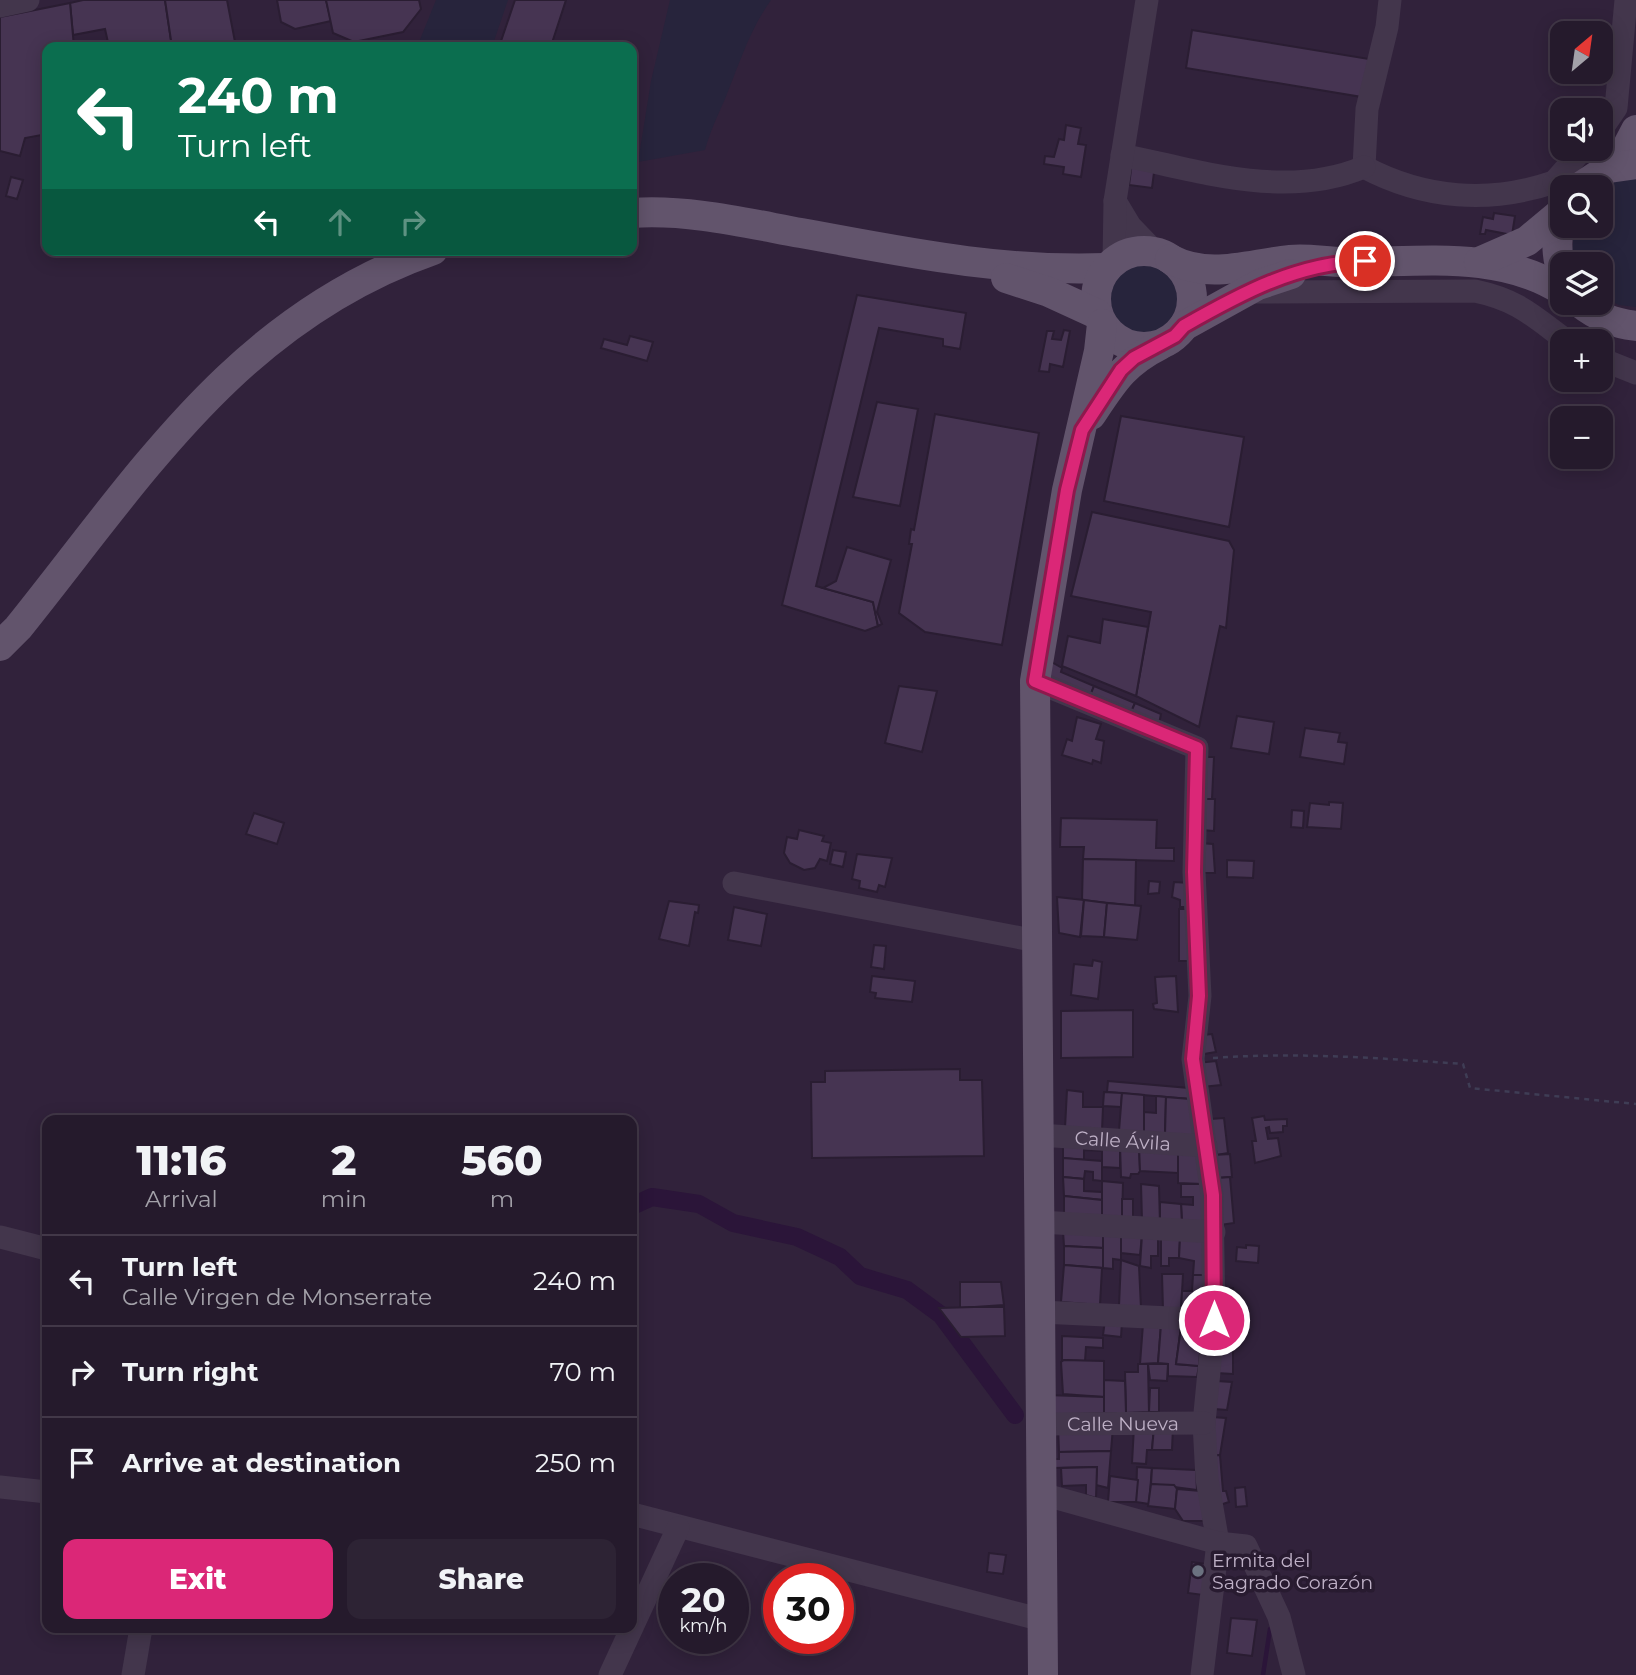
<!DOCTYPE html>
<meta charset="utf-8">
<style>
body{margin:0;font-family:Montserrat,sans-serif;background:#2d2334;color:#f1f3f6;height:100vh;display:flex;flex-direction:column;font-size:26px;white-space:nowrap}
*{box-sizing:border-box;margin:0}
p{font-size:23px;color:#a3a1a9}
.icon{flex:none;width:38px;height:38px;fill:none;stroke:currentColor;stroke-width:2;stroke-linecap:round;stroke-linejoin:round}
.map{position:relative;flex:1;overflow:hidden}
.sheet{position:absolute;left:42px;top:1115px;width:595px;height:518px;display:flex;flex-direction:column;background:#251a2c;border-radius:14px;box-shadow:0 4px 18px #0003,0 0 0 2px #423848}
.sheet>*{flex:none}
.guide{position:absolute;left:42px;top:42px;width:595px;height:214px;border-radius:14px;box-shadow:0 4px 18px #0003,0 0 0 2px #423848;background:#0b6e4f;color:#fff;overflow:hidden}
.needle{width:46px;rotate:29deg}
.buttons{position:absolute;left:1550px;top:21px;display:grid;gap:14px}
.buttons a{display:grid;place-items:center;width:63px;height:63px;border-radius:14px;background:#251a2c;box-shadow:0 4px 18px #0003,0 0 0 2px #423848;font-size:35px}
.speed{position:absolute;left:658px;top:1563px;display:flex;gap:14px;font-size:35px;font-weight:700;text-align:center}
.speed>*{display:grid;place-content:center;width:91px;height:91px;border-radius:50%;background:#251a2c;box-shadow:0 4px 18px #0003,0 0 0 2px #423848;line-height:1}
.speed small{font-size:18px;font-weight:400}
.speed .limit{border:10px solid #d22;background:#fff;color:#111}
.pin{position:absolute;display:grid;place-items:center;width:60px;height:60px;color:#fff;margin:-30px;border:4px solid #fff;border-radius:50%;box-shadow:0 2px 7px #0007}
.me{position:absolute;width:77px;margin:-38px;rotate:0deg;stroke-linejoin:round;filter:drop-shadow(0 0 5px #0008)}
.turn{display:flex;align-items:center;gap:24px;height:147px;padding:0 21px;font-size:32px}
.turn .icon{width:91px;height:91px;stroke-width:2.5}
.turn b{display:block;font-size:49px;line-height:60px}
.lanes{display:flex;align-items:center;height:66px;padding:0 21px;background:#0003;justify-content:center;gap:35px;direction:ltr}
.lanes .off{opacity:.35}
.eta{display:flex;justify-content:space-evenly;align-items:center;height:119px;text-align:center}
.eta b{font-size:42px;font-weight:800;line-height:49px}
.action{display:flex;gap:14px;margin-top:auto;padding:14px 21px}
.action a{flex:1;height:80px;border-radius:14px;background:#db2777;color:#fff;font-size:28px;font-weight:800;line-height:80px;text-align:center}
.action a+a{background:#2d2334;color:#f1f3f6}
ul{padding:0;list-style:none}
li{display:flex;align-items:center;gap:21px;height:91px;padding:0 21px;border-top:2px solid #423848}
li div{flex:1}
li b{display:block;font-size:26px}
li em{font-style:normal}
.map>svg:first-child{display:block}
.green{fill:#27243c}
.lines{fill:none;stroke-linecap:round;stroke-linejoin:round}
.stream{stroke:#2b1539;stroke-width:4.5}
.canal{stroke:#2b1539;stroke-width:18}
.building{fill:#463452;stroke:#2a1d32;stroke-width:2}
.path{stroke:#3f3d55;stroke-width:2.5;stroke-dasharray:5 5;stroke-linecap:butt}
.minor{stroke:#43364c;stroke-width:23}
.major{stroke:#62546c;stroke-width:30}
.route-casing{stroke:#8e194d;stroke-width:18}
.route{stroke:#db2777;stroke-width:12}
.worship-dot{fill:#6b7280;stroke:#281b30;stroke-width:2.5}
.labels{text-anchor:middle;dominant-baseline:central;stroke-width:7;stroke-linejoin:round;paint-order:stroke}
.street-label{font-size:19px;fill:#bfb1c7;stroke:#281b30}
.poi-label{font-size:19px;fill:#bfb1c7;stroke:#281b30;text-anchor:start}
</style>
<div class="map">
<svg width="1636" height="1675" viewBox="0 0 1636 1675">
<rect width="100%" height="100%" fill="#31223b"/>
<g class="green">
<polygon points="436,0 508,0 492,47 417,47"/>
<path d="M670 0H771C749 31 739 65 725 99 717 117 710 132 705 150L638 162 651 81Z"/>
<polygon points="1636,178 1636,307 1619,305 1601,297 1601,264 1576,264 1572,252 1574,226 1601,226 1601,188 1617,181"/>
<circle cx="1143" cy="298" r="35"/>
</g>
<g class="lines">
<polyline class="stream" points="1263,1675 1270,1629"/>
<polyline class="canal" points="632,1206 652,1197 699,1204 733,1223 797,1237 840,1257 860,1276 907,1290 941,1315 1015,1415"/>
</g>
<g class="building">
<polygon points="83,0 165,0 172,47 109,47 105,29 73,35 70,3"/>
<polygon points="165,0 227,0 236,47 172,47"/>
<polygon points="277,0 326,0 331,21 295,29 281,22"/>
<polygon points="326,0 419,0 421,9 403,32 354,42 333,33"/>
<polygon points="515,0 566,0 551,46 554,47 499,47"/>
<polygon points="70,3 74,47 47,47 47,134 25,138 20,156 0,151 0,17"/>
<polygon points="1192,30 1369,59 1362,97 1186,68"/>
<polygon points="1066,125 1081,128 1078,144 1086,145 1081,177 1063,174 1064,167 1044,164 1045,156 1054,157 1059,139 1064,140"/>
<polygon points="1132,162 1155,165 1152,188 1129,185"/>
<polygon points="11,177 23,180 17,199 6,196"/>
<polygon points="1494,213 1515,216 1512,235 1486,230 1485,234 1480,234 1483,217 1493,219"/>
<polygon points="857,295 966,313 960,349 943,346 943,339 879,328 816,586 873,602 878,626 865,631 782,605"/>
<polygon points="1064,330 1070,331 1063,367 1050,364 1049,372 1039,371 1047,331 1054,331 1052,339 1061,340"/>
<polygon points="630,336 653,342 647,361 601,348 604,339 627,345"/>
<polygon points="877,402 918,409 900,506 853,497"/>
<polygon points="935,414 1039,433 1002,645 925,632 899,613 912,544 909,544 911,529 914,530"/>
<polygon points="1121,416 1244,437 1229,527 1104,501"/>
<polygon points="1092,512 1229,541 1234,550 1226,628 1220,626 1199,727 1136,696 1151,612 1071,596"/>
<polygon points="847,547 891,560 877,612 882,624 878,626 873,602 823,588 836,581"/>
<polygon points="1103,619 1148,627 1136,696 1062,666 1068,636 1100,643"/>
<polygon points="1048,660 1062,668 1061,672 1094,686 1090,696 1050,677"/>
<polygon points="899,686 937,691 922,752 885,743"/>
<polygon points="1094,686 1135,703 1131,712 1090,696"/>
<polygon points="1135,703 1161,714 1159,724 1131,712"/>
<polygon points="1237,716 1274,722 1269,754 1231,748"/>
<polygon points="1077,717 1101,724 1096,739 1104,741 1101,763 1093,760 1092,764 1062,755 1067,739 1072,741"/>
<polygon points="1305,728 1340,733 1338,742 1347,743 1344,764 1300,757"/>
<polygon points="1202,757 1214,757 1212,799 1202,799"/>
<polygon points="1202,799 1215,799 1214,831 1201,830"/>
<polygon points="1329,802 1343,803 1341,829 1307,827 1310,803 1329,805"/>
<polygon points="1292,810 1304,811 1303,828 1291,827"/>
<polygon points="254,813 284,823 277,844 246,834"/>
<polygon points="1061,818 1157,820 1156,848 1174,848 1174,861 1083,859 1084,847 1060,847"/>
<polygon points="799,830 824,836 822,841 831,843 827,861 820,859 815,868 804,870 790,863 784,853 787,837 797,839"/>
<polygon points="1200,843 1213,844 1215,873 1201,873"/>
<polygon points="833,850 846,852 843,867 830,864"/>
<polygon points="857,854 892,858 885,887 879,885 877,892 859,888 860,881 852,879"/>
<polygon points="1083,859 1136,860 1135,906 1082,900"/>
<polygon points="1227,860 1254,861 1253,878 1227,877"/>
<polygon points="1149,881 1160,882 1159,893 1148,894"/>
<polygon points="1174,882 1190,883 1191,907 1180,907 1180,900 1172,897"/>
<polygon points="1057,897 1084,900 1080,937 1059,933"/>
<polygon points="1084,900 1107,903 1104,937 1081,936"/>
<polygon points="669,901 699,905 698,913 695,912 689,946 659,939"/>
<polygon points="1107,903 1141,906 1137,940 1104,937"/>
<polygon points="734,907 767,914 761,946 728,940"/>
<rect x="1179" y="909" width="11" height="52"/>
<polygon points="874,945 886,946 884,969 871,967"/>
<polygon points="1093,960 1102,962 1098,999 1071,995 1074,964 1092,966"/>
<polygon points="872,976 915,981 912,1002 875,998 876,993 870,992"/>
<polygon points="1176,976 1178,1012 1154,1009 1153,1004 1157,1003 1155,977"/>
<polygon points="1133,1010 1133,1057 1061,1058 1061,1011"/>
<polygon points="1212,1034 1216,1052 1204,1054 1203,1035"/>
<polygon points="1216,1061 1221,1085 1202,1087 1197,1063"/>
<polygon points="960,1069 960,1080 982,1080 984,1156 812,1158 811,1082 825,1082 825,1071"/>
<polygon points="1108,1081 1189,1088 1190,1099 1107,1092"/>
<polygon points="1067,1090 1083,1092 1083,1107 1103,1107 1102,1131 1065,1128"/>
<polygon points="1104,1092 1122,1093 1121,1107 1103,1106"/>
<polygon points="1122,1093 1144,1095 1144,1133 1119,1131"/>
<polygon points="1156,1096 1166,1097 1165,1134 1144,1133 1144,1112 1156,1113"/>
<polygon points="1166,1097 1190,1099 1196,1136 1165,1134"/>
<polygon points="1264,1116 1265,1120 1287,1119 1287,1126 1283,1126 1283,1132 1270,1133 1269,1127 1266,1128 1268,1139 1278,1138 1281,1156 1255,1163 1252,1141 1256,1141 1252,1118"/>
<polygon points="1224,1118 1228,1153 1217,1155 1210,1119"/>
<polygon points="1063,1140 1102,1143 1102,1151 1084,1150 1084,1160 1063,1158"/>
<polygon points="1102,1143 1120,1145 1120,1168 1102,1167"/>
<polygon points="1120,1145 1139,1146 1140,1171 1138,1174 1131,1174 1130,1178 1121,1177"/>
<polygon points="1139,1146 1178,1149 1178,1173 1140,1171"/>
<polygon points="1178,1149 1198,1151 1202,1184 1178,1183"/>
<polygon points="1230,1154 1232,1177 1216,1178 1214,1155"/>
<polygon points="1063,1158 1102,1161 1102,1181 1093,1180 1093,1172 1085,1171 1084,1179 1063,1177"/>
<polygon points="1063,1177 1084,1179 1084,1191 1102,1192 1102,1200 1064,1196"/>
<polygon points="1230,1177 1234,1223 1220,1225 1218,1178"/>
<polygon points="1102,1181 1123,1183 1122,1219 1102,1218"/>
<polygon points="1141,1184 1159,1186 1160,1224 1142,1221"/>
<polygon points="1181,1184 1202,1184 1203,1226 1182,1225 1181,1204 1193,1205 1193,1197 1181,1197"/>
<polygon points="1064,1196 1102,1200 1102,1218 1064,1215"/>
<polygon points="1122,1199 1133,1199 1133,1220 1122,1219"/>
<polygon points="1160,1202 1181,1204 1182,1225 1160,1224"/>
<polygon points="1063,1231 1103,1232 1103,1248 1064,1246"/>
<polygon points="1103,1232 1121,1233 1121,1260 1113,1259 1113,1269 1103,1268"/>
<polygon points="1121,1233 1142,1235 1140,1255 1121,1253"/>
<polygon points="1142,1235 1158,1236 1158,1256 1151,1256 1151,1268 1140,1266"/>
<polygon points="1161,1236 1180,1238 1179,1258 1169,1258 1169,1266 1161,1266"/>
<polygon points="1180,1238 1204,1239 1204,1275 1193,1275 1194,1261 1179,1258"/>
<polygon points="1246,1245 1259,1246 1258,1263 1236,1261 1237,1247 1246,1248"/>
<polygon points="1064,1246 1103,1248 1103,1268 1064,1265"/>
<polygon points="1121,1260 1139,1266 1141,1308 1119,1306"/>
<polygon points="1064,1265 1102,1268 1100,1305 1061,1302"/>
<polygon points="1162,1274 1183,1274 1181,1311 1163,1310"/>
<polygon points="1193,1275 1204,1275 1202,1313 1181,1311 1182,1291 1192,1291"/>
<polygon points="960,1282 1001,1282 1004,1305 960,1308"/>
<polygon points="1233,1288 1235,1319 1222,1319 1222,1289"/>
<polygon points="974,1307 1004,1307 1005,1336 961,1337 939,1308"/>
<polygon points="1222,1319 1237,1320 1236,1344 1233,1346 1218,1346"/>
<polygon points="1105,1320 1122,1322 1121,1337 1103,1335"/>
<polygon points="1143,1324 1161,1325 1158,1363 1140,1364"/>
<polygon points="1161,1325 1181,1327 1176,1364 1199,1366 1197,1377 1168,1376 1168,1364 1158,1363"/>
<polygon points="1181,1327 1202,1328 1199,1366 1176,1364"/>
<polygon points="1062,1336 1103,1338 1103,1348 1086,1347 1085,1361 1062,1360"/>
<polygon points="1218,1346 1233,1346 1233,1374 1216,1373"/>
<polygon points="1064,1360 1104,1361 1104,1397 1063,1394 1061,1362"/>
<polygon points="1138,1364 1148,1364 1149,1412 1126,1413 1125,1372 1138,1372"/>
<polygon points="1148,1364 1168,1364 1167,1381 1150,1380"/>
<polygon points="1104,1380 1125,1381 1126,1413 1104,1413"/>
<polygon points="1217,1381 1232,1382 1227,1410 1214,1409"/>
<polygon points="1150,1388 1159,1388 1159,1412 1149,1412"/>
<polygon points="1047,1395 1104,1397 1104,1413 1047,1415"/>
<polygon points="1212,1417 1226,1418 1220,1455 1210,1456"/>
<polygon points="1058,1427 1113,1427 1111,1451 1059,1452"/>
<polygon points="1134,1427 1154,1427 1152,1450 1147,1450 1146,1464 1132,1463"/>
<polygon points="1154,1427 1173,1427 1172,1450 1152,1450"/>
<polygon points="1111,1451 1108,1488 1096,1485 1097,1467 1052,1468 1052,1459 1059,1459 1059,1452"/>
<polygon points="1220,1455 1223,1491 1226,1491 1229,1502 1217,1506 1210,1456"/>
<polygon points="1097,1467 1096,1498 1086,1495 1086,1485 1062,1486 1061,1468"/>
<polygon points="1137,1467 1152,1468 1149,1504 1136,1502"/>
<polygon points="1152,1468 1196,1470 1197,1490 1151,1484"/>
<polygon points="1110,1476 1138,1480 1136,1502 1108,1502"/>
<polygon points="1151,1484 1174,1485 1177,1489 1175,1509 1148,1506"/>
<polygon points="1245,1487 1247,1506 1236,1507 1235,1488"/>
<polygon points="1177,1489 1201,1491 1204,1521 1183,1521 1175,1509"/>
<polygon points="989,1553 1006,1555 1003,1574 987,1572"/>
<polygon points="1192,1562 1207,1564 1203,1595 1188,1593"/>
<polygon points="1231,1618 1257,1620 1252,1656 1227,1653"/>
</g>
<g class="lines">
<path class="path" d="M1213 1058C1297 1052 1380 1058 1463 1064L1470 1088 1636 1104"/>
<g class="minor">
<path d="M1390 0 1387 27 1367 109 1364 167C1424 199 1490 204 1554 182L1566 187"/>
<polyline points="0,6 28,0"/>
<polyline points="1601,130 1616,108 1626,0"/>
<path d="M1122 155C1199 171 1287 200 1364 167"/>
<polyline points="1554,182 1583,149"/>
<polyline points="1115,201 1130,226 1155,252"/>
<polyline points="1114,261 1115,201 1147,0"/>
<path d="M1255 292 1475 291C1518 300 1533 316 1567 341"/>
<polyline points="1601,359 1636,373"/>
<polyline points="1035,681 1197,748 1194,872 1200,996 1193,1059 1212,1195 1214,1320 1204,1423 1207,1479 1218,1543 1202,1675"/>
<polyline points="734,883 1037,941"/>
<path id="s1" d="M1039 1135 1206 1146"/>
<polyline points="1040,1222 1214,1232"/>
<polyline points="0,1237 47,1249"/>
<polyline points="1040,1312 1214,1320"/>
<path id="s2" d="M1041 1424 1204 1423"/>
<polyline points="0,1487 47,1492"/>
<polyline points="1042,1494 1218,1543 1246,1546 1279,1617 1294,1675"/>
<polyline points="632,1514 1043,1620"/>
<polyline points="133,1675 141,1628"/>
<polyline points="610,1675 678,1528"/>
</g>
<g class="major">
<polyline points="1609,168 1625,151 1636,130"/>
<polyline points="1580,187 1609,168 1636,164"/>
<path d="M1563 211C1556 235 1555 253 1563 276"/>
<path d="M632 213C688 209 746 223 801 233 905 252 999 272 1106 268"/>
<circle cx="1144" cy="299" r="48"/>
<path d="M1170 259C1211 280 1248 264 1290 260 1308 258 1326 262 1344 262 1417 263 1498 249 1563 291"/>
<polyline points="1479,262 1527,241 1563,211"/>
<polyline points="1006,278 1049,292 1097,314"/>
<path d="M1580 303C1598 317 1613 323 1636 326"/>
<polyline points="1184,326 1258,285 1291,274"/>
<path d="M1091 415C1113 382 1124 363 1160 345"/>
<path d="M0 646 18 628C141 475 238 318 433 250"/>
<polyline points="1043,1675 1035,681 1067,490 1099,351 1102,324"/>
</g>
</g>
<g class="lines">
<defs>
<path id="route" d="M1214 1320 1213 1195 1193 1059 1199 996 1194 872 1197 748 1035 681 1067 490 1082 430 1121 370 1134 358 1175 336 1184 326C1242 293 1297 263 1365 261"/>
</defs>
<use href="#route" class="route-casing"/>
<use href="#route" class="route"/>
</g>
<circle class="worship-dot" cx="1198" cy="1571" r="7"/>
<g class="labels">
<g class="street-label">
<text stroke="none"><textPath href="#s1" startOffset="84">Calle Ávila</textPath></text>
<text stroke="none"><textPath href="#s2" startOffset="82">Calle Nueva</textPath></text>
</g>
<g class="poi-label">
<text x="1212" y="1560">Ermita del<tspan x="1212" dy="22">Sagrado Corazón</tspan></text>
</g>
</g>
</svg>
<div class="buttons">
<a><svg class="needle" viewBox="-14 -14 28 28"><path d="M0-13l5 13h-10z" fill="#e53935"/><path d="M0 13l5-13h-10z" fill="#a3a1a9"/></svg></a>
<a><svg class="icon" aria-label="sound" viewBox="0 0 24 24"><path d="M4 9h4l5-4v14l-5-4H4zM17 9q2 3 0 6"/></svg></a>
<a><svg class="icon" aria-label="search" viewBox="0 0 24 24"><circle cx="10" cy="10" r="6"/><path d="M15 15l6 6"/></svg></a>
<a><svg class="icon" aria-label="layers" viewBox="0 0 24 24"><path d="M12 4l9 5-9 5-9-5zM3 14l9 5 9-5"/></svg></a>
<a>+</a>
<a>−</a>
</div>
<div class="speed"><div>20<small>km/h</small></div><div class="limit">30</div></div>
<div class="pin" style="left:1365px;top:261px;background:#d93025"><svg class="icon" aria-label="arrive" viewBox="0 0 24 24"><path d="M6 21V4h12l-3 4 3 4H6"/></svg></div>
<svg class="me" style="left:1214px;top:1320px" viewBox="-20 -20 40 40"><circle r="17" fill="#db2777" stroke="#fff" stroke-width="3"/><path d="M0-11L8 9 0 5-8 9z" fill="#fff"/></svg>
<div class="guide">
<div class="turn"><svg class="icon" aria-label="left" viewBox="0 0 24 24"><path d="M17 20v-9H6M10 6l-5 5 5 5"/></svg><div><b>240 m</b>Turn left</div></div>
<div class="lanes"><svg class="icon" aria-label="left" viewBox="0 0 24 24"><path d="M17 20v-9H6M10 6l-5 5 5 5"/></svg><svg class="icon off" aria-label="ahead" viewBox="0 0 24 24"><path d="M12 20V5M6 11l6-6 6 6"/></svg><svg class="icon off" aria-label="right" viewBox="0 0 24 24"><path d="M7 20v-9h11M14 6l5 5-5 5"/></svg></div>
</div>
<section class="sheet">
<div class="eta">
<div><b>11:16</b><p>Arrival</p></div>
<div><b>2</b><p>min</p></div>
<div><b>560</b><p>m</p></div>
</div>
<ul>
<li><svg class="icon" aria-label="left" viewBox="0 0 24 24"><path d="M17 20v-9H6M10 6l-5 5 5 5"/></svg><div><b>Turn left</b><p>Calle Virgen de Monserrate</p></div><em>240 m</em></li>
<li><svg class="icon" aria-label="right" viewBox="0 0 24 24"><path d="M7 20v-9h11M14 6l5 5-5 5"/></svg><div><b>Turn right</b></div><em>70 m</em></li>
<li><svg class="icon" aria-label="arrive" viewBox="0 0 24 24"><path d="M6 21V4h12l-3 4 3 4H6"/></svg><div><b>Arrive at destination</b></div><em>250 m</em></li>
</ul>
<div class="action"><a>Exit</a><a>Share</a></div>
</section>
</div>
